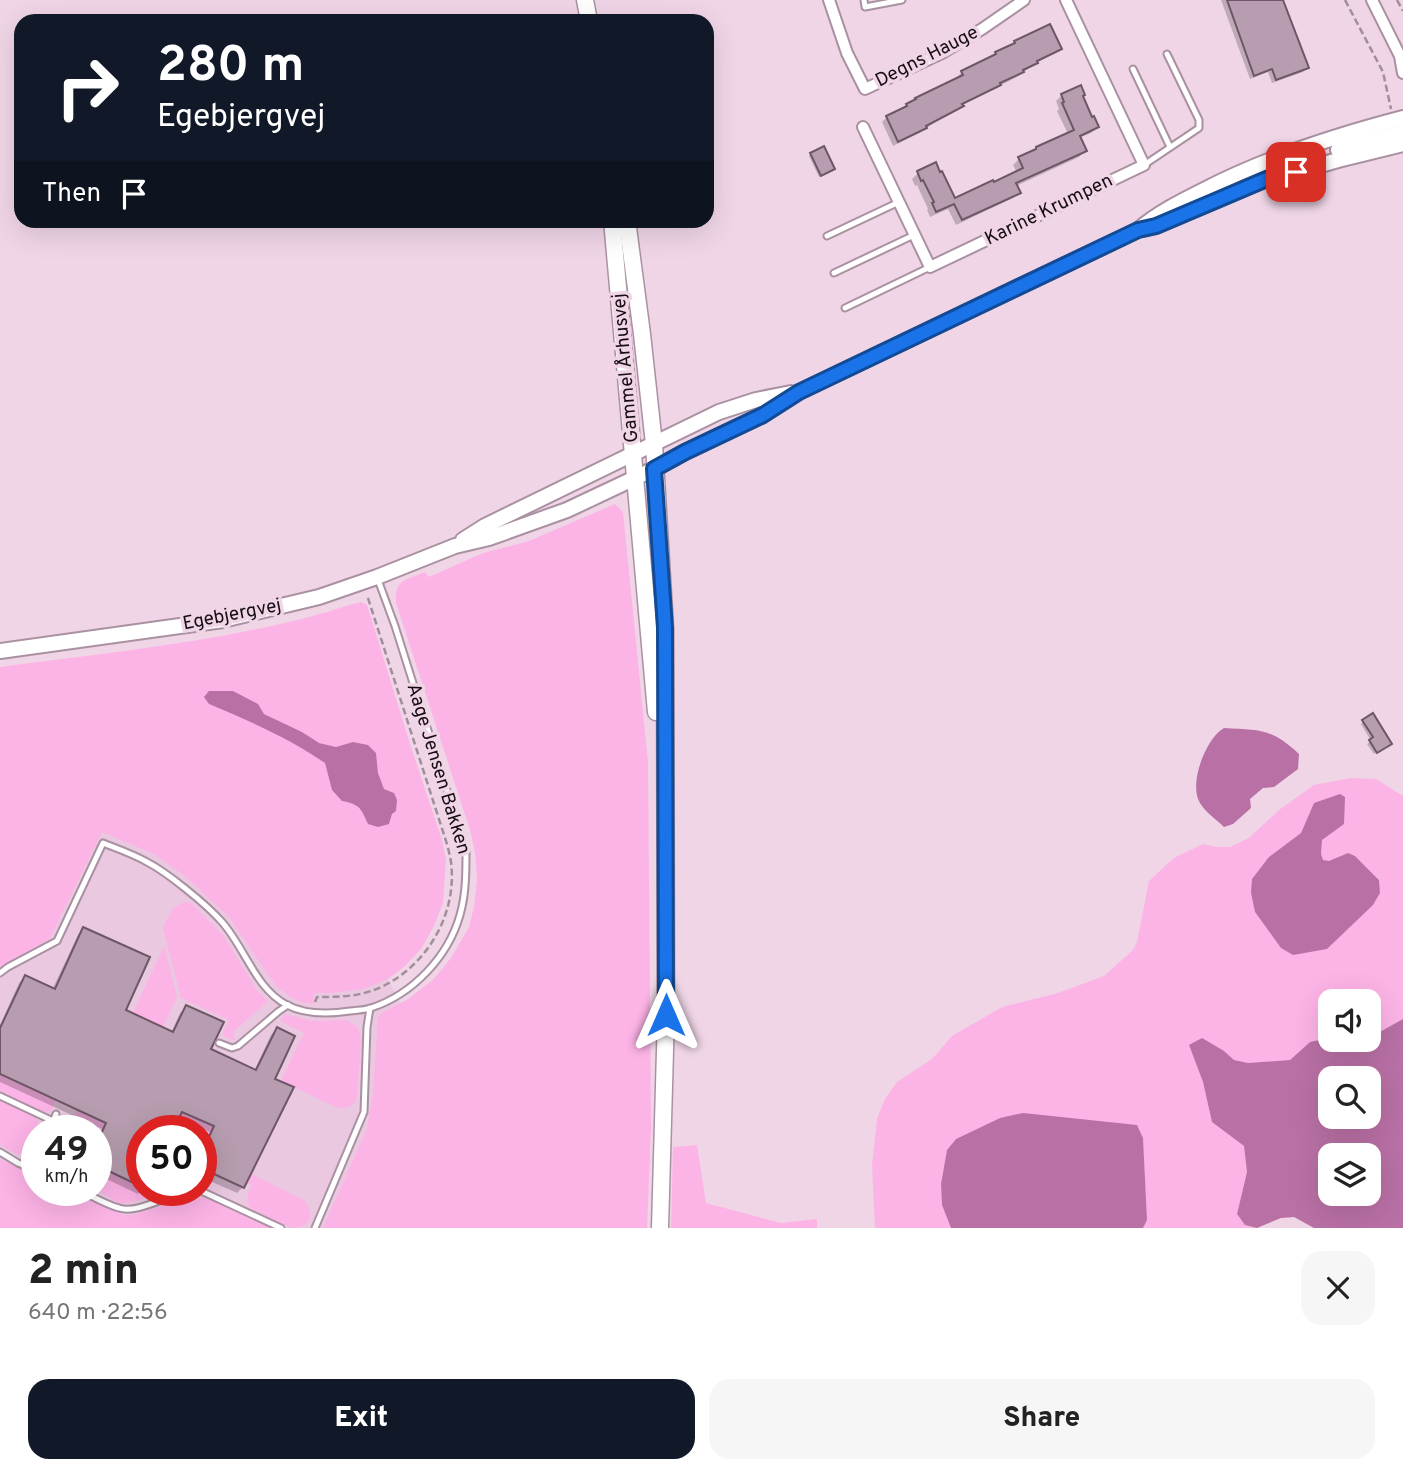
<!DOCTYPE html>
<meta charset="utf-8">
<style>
body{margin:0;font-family:Overpass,sans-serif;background:#f6f6f6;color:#222;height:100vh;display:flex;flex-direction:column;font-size:26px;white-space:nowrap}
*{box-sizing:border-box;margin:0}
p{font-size:23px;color:#767676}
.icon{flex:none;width:38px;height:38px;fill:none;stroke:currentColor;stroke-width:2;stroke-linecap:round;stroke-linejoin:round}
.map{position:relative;height:1228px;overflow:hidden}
.details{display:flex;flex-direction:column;background:#fff;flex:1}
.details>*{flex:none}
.guide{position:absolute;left:14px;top:14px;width:700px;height:214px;border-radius:21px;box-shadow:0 7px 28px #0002;background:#111827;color:#fff;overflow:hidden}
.fabs{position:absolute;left:1318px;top:989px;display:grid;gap:14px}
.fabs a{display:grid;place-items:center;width:63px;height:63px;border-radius:14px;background:#fff;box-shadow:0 7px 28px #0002;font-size:35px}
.speed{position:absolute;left:21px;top:1115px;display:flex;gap:14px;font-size:35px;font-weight:700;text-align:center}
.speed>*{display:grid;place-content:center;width:91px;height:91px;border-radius:50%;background:#fff;box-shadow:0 7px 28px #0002;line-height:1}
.speed small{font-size:18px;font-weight:400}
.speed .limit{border:10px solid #d22;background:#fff;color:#111}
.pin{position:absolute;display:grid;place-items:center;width:60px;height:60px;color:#fff;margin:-30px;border-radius:14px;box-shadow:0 4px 10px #0006}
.me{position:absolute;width:77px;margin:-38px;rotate:0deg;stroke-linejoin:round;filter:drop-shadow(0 0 5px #0008)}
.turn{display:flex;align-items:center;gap:24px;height:147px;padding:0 28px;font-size:32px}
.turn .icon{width:91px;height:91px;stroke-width:2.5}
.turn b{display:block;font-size:49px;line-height:60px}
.then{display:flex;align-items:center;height:66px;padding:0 28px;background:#0003;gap:14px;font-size:26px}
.round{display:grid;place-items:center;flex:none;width:74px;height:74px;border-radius:21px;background:#f6f6f6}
.headline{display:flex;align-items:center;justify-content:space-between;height:119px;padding:0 28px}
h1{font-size:42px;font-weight:800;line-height:52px}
.action{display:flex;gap:14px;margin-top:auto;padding:14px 28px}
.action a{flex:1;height:80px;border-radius:21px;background:#111827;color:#fff;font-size:28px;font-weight:800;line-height:80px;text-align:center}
.action a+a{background:#f6f6f6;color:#222}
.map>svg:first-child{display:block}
.built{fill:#eac9e0;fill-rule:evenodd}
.green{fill:#fcb3e6;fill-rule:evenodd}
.water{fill:#b970a5;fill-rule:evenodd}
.shadow{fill:#0003}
.building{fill:#b79daf;stroke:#6d5666;stroke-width:2}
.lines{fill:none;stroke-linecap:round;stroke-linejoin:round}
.service-casing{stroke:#aa91a2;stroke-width:9}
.minor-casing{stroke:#aa91a2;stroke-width:14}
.tertiary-casing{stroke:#aa91a2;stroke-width:18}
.secondary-casing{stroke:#aa91a2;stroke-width:19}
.path{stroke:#a28e9b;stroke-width:2.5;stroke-dasharray:7 3.5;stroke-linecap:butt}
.service{stroke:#fff;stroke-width:5}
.minor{stroke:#fff;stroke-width:10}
.tertiary{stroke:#fff;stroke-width:14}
.secondary{stroke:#fff;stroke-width:16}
.route-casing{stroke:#114b97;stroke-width:18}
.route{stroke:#1a73e8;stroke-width:12}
.labels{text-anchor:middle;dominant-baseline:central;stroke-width:7;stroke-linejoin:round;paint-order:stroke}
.street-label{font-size:19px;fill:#160d13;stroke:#f0d5e7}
</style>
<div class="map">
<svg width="1403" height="1228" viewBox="0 0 1403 1228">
<rect width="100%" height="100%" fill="#f0d5e7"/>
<path class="built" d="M0 790 123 806 313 993H333L363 989 388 979 416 1034 373 1228H129L0 1181ZM37 1130H96V1190H37ZM142 1130H201V1190H142Z"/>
<g class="green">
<path d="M615 504 623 512 648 763 651 1127 647 1228H323L367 1129 373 1094 378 1017 382 1013 408 999 433 980 451 958 469 927 474 907 477 879 475 852 470 830 396 603C394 579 406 580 425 572L429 577 483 553 529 541Z"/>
<path d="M361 602 367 605 410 744 442 840 446 860 443 903 434 926 421 949 404 967 388 979 363 989 333 993H314L313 1004 301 1002 289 996 275 985 229 917 186 877 154 854 102 832 49 940 0 967V667C98 654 197 644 293 621 316 616 338 608 361 602ZM209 704 264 714 302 732 318 743 336 747 353 742 368 745 376 753 378 773 384 789 394 793 392 814 389 824H369C359 805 351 800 332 790L325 763C290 738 249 721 209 704Z"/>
<path d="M1351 778 1376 779 1403 796V1019L1369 1038 1368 1001H1330V1040H1365L1343 1051 1330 1050 1323 1039 1310 1042 1290 1060 1248 1063 1234 1060 1224 1051 1189 1045 1203 1082 1212 1122 1244 1146 1247 1172 1237 1214 1245 1225 1257 1228H1143L1147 1220 1143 1138 1137 1126 1000 1118 956 1139 947 1150 941 1184 942 1205 951 1228H875L872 1165 877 1119 885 1099 897 1082 932 1059 952 1036 1002 1007 1058 993 1104 976 1133 950 1137 942 1149 881 1174 858 1203 844 1216 847H1230L1249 838 1279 810 1314 785ZM1314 803 1322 840 1321 854 1323 860 1329 862 1348 853 1355 856 1379 879 1380 893 1373 905 1327 949 1281 948 1255 912 1251 893 1269 857 1301 833Z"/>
<polygon points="184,902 191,903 223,935 258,992 268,1001 233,1032 235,1041 224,1036 223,1033 229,1020 181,998 163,928 173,908"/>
<polygon points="164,946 177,997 163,1027 133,1013"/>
<path d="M285 1014 312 1021 347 1020 358 1028 361 1040 357 1097C354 1106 348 1109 338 1108L281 1081 304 1033 280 1021Z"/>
<polygon points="0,1074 56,1100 52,1109 48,1112 38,1110 0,1091"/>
<path d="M0 1101C16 1107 39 1111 41 1130H37C37 1158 19 1160 0 1144Z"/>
<polygon points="77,1110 106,1123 96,1145 96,1130 67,1130"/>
<polygon points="182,1112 214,1126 201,1154 201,1130 173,1130"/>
<polygon points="697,1145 706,1203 781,1223 817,1219 817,1228 671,1228 673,1147"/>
<polygon points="0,1159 37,1177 37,1190 66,1190 124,1215 134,1215 190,1196 200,1196 213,1200 273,1228 0,1228"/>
<polygon points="99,1167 142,1187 142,1190 172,1190 136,1201 125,1203 119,1203 96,1190 96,1174"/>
<path d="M251 1174 304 1200C309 1206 313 1213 308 1221 305 1226 298 1228 293 1228 284 1226 260 1212 250 1208 245 1199 248 1194 252 1185L246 1183Z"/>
</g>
<g class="water">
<path d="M209 691H233L258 704 264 714 302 732 319 743 336 747 353 742 368 745 376 753 378 773 384 789 394 793 397 800 396 811 392 814 389 824 378 827 368 824C361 809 360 804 342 801L332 790 325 763C289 738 249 721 209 704L204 697Z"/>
<path d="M1224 728C1260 730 1271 728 1299 754L1298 769 1274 787 1263 788 1250 799 1251 808 1233 824 1224 827C1217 820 1205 812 1200 803 1188 784 1206 738 1224 728Z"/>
<polygon points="1340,794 1345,797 1344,824 1322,840 1321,854 1323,860 1329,861 1348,853 1355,856 1379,880 1380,893 1373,905 1327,949 1293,955 1281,948 1255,912 1251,893 1252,879 1269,857 1301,833 1314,803"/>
<path d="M1403 1019V1228H1314L1294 1217 1281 1218 1257 1228 1245 1225 1237 1214 1247 1172 1244 1146 1212 1122 1203 1082 1189 1045 1202 1038 1224 1051 1234 1060 1248 1063 1290 1060 1310 1042 1323 1039 1330 1050 1343 1051 1365 1040H1368L1369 1038ZM1330 1078H1368V1116H1330ZM1330 1155H1368V1194H1330Z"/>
<polygon points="1023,1113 1137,1125 1143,1138 1147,1220 1143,1228 951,1228 942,1205 941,1184 947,1150 956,1139 1000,1118"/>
</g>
<g class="shadow">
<polygon points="1221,0 1281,0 1307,68 1303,72 1272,83 1268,72 1250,79"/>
<polygon points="1015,42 1060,49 1054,54 1036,63 1017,77 962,105 956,111 941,118 919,133 893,146 882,122 887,117 958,80 957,77 962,72 1010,47"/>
<polygon points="1062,95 1081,97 1097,127 1091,133 1079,138 1085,151 1079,157 1016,186 1019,192 1013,198 956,225 948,209 930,217 927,210 928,209 917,185 915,186 912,179 918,173 954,200 1017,173 1013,165 1019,159 1068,134 1057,111 1059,109 1056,101"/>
<polygon points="811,154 833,169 819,177 809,156"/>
<polygon points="1363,721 1387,746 1374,754 1367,744 1371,741 1361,724"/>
<polygon points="84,929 123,1011 171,1033 180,1013 186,1007 209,1050 254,1071 271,1035 277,1029 273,1079 243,1187 237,1193 201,1177 201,1151 210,1132 177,1118 171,1130 142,1130 142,1190 138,1194 96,1174 96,1141 102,1129 0,1082 0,1025 19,983 25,977 52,990 78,935"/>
</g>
<g class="building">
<polygon points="1227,0 1283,0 1309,68 1276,80 1272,69 1254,76"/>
<polygon points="1050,24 1062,49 1037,61 1038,63 1023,70 1024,72 1000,83 1001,85 962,104 964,106 926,126 927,128 898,142 886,116 907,106 906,104 916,99 915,98 963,75 961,71 996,54 995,52 1015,43 1014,41"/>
<polygon points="1081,85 1085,95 1083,96 1092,117 1094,116 1099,127 1080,136 1087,151 1016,183 1021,193 962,220 954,204 936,212 932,203 934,202 923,180 921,181 917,171 936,162 940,172 942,171 955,198 993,180 994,182 1023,168 1018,157 1036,149 1036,147 1074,130 1062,103 1064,102 1061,94"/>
<polygon points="824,146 835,169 821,176 810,153"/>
<polygon points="1373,713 1392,744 1377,753 1369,740 1373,737 1362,720"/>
<polygon points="83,927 150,957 126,1010 173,1032 186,1005 224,1022 211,1049 256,1070 277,1027 295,1036 275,1079 294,1087 244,1188 201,1168 201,1154 214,1126 182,1112 173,1130 142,1130 142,1187 96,1165 96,1145 106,1123 0,1074 0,1028 25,975 55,989"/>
</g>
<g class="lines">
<defs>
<g id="service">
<polyline points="864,0 865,7 902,0"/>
<polyline points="1133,69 1170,147"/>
<polyline points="1144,165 1199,128 1199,120 1167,54"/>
<polyline points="827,236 899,202"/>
<polyline points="834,273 914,235"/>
<polyline points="845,308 930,267"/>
<path d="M0 973 8 967 57 941 103 843C118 849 133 854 147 862 168 873 206 904 222 922 245 948 255 988 287 1005 306 1015 330 1014 350 1011 357 1010 365 1010 371 1008 413 994 448 957 460 915 466 894 466 873 466 851L395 626 377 577"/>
<polyline points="219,1043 232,1048 238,1046 279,1011 288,1005"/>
<polyline points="0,1096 53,1121"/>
<polyline points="50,1130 56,1114"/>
<polyline points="0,1152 18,1163 37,1171"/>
<path d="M79 1190C92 1196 105 1204 119 1208 140 1215 174 1190 199 1190L281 1228"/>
<polyline points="315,1228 364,1112 367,1027 370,1008"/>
</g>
<g id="minor">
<polyline points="829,0 847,53 865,89 942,53 982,29 1024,0"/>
<polyline points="1372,0 1400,56 1403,73"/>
<polyline points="863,127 930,267 1144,165 1066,0"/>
</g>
<g id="tertiary">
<polyline points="1338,150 1403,132"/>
<polyline points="1143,229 1156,226 1269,178 1296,172 1338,160 1403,144"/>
<polyline points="463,540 485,526 719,412 756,400 791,393"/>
<path d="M0 651 223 620 319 597 377 577 455 546 489 538 567 510 654 469 685 452 763 415 799 392 1138 230C1158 213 1180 202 1202 191 1265 158 1334 136 1403 118"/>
</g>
<g id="secondary">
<polyline points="585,0 589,21"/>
<polyline points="612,220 656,712"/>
<polyline points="627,220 642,334 654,444 665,628 666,1015 660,1228"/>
</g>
</defs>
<use href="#service" class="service-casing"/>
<use href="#minor" class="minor-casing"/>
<use href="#tertiary" class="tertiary-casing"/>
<use href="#secondary" class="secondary-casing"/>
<g class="path">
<polyline points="1345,0 1383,72 1391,109"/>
<polyline points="1397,0 1403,11"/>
<path d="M315 1002 317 997C335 997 353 997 371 991 423 973 458 917 451 862 450 855 448 848 446 841L367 595"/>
</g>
<use href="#service" class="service"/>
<use href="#minor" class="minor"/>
<use href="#tertiary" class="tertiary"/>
<use href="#secondary" class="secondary"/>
</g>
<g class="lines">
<defs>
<polyline id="route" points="666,1015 665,628 654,469 685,452 763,415 799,392 1138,230 1156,226 1269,178 1296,172"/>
</defs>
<use href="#route" class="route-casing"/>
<use href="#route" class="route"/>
</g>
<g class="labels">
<g class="street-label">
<text transform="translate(927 57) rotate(-27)">Degns Hauge</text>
<text transform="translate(1049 210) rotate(-26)">Karine Krumpen</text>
<text transform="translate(626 368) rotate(-95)">Gammel Århusvej</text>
<text transform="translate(232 615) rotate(-11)">Egebjergvej</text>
<text transform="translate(438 769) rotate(73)">Aage Jensen Bakken</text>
</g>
</g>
</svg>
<div class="fabs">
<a><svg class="icon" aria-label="sound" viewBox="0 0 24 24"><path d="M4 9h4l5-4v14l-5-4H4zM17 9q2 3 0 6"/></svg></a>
<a><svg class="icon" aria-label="search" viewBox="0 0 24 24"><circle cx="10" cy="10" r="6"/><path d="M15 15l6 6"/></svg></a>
<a><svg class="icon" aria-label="layers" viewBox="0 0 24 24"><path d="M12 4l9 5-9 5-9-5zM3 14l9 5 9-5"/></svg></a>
</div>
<div class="speed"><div>49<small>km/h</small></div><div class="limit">50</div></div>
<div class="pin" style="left:1296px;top:172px;background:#d93025"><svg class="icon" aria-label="arrive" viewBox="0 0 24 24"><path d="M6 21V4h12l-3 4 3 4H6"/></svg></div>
<svg class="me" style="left:666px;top:1015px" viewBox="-20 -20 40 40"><path d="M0-17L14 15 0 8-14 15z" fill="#1a73e8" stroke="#fff" stroke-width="4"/></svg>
<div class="guide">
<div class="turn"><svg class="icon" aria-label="right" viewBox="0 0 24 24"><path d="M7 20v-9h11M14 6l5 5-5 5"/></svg><div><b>280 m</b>Egebjergvej</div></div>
<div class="then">Then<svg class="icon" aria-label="arrive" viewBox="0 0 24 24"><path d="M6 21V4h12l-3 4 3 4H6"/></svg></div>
</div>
</div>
<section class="details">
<div class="headline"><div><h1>2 min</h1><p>640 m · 22:56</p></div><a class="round"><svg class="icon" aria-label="close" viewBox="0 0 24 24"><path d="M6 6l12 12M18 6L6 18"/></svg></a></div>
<div class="action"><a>Exit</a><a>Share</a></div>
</section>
